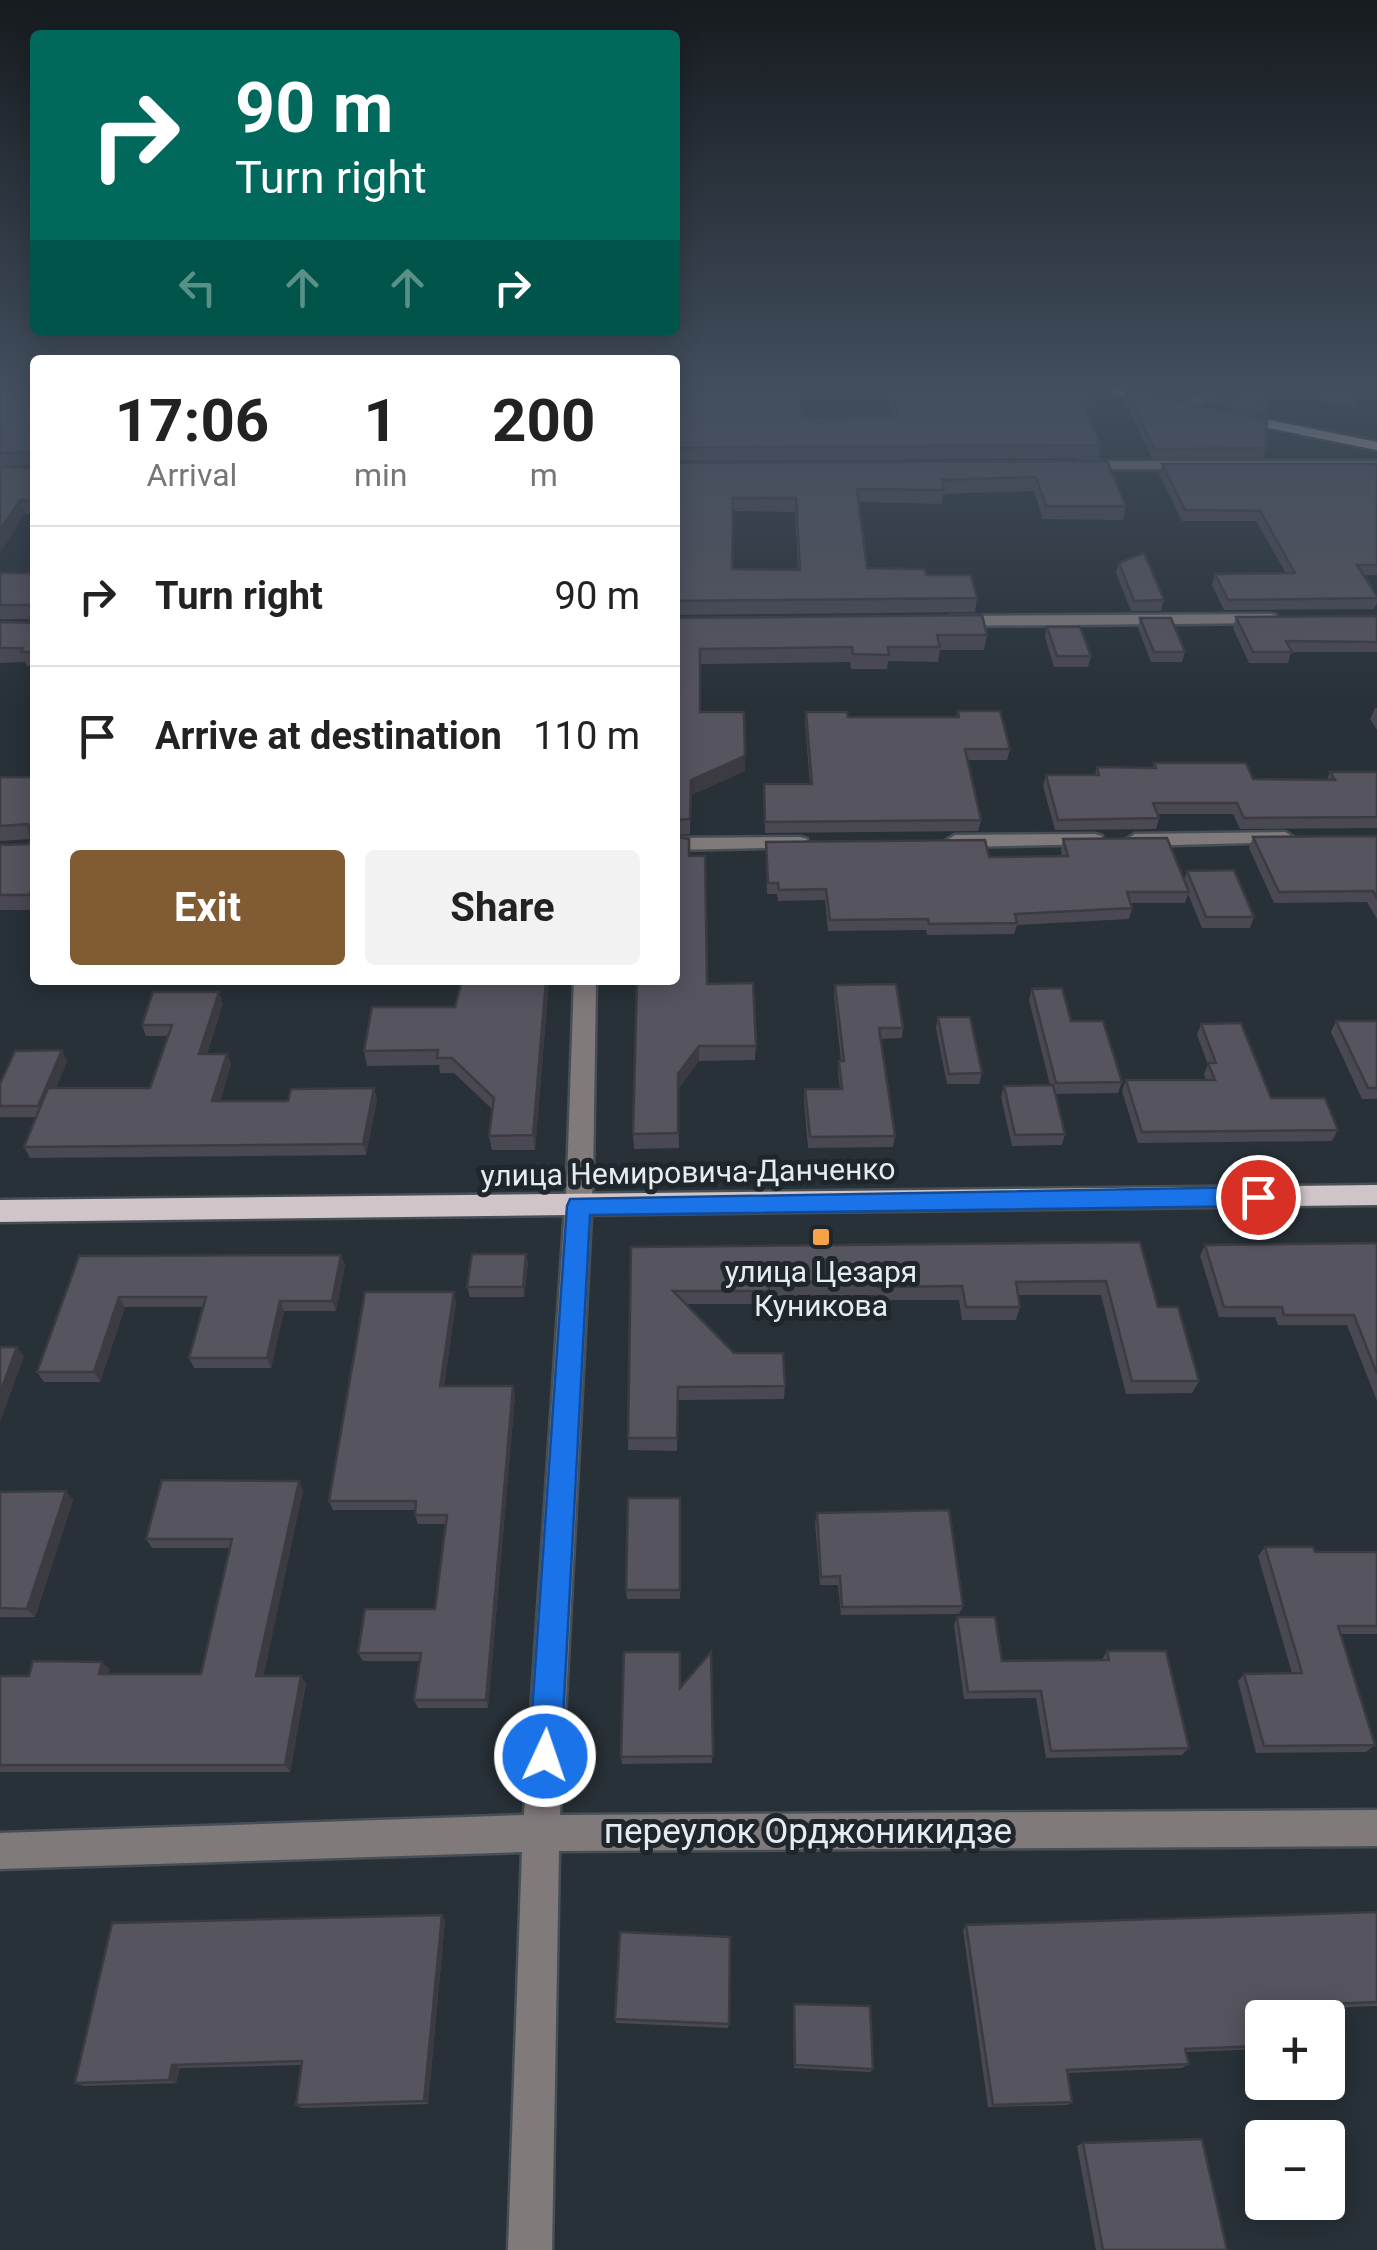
<!DOCTYPE html>
<meta charset="utf-8">
<style>
body{margin:0;font-family:Roboto,sans-serif;background:#f2f2f2;color:#222;height:100vh;display:flex;flex-direction:column;font-size:38px;white-space:nowrap}
*{box-sizing:border-box;margin:0}
p{font-size:32px;color:#767676}
.icon{flex:none;width:55px;height:55px;fill:none;stroke:currentColor;stroke-width:2;stroke-linecap:round;stroke-linejoin:round}
.map{position:relative;flex:1;overflow:hidden}
.panel{position:absolute;left:30px;top:355px;width:650px;height:630px;display:flex;flex-direction:column;background:#fff;border-radius:10px;box-shadow:0 5px 25px #0003}
.panel>*{flex:none}
.banner{position:absolute;left:30px;top:30px;width:650px;height:305px;border-radius:10px;box-shadow:0 5px 25px #0003;background:#00695c;color:#fff;overflow:hidden}
.tools{position:absolute;left:1245px;top:2000px;display:grid;gap:20px}
.tools a{display:grid;place-items:center;width:100px;height:100px;border-radius:10px;background:#fff;box-shadow:0 5px 25px #0003;font-size:50px}
.pin{position:absolute;display:grid;place-items:center;width:85px;height:85px;color:#fff;margin:-42px;border:5px solid #fff;border-radius:50%;box-shadow:0 2px 10px #0007}
.me{position:absolute;width:110px;margin:-55px;rotate:3deg;stroke-linejoin:round;filter:drop-shadow(0 0 8px #0008)}
.turn{display:flex;align-items:center;gap:35px;height:210px;padding:0 40px;font-size:45px}
.turn .icon{width:130px;height:130px;stroke-width:2.5}
.turn b{display:block;font-size:70px;line-height:85px}
.lanes{display:flex;align-items:center;height:95px;padding:0 40px;background:#0003;justify-content:center;gap:50px;direction:ltr}
.lanes .off{opacity:.35}
.eta{display:flex;justify-content:space-evenly;align-items:center;height:170px;text-align:center}
.eta b{font-size:60px;font-weight:700;line-height:70px}
.button{display:flex;gap:20px;margin-top:auto;padding:20px 40px}
.button a{flex:1;height:115px;border-radius:10px;background:#815c32;color:#fff;font-size:40px;font-weight:700;line-height:115px;text-align:center}
.button a+a{background:#f2f2f2;color:#222}
ul{padding:0;list-style:none}
li{display:flex;align-items:center;gap:30px;height:140px;padding:0 40px;border-top:2px solid #e0e0e0}
li div{flex:1}
li b{display:block;font-size:38px}
li em{font-style:normal}
.map>svg:first-child{display:block}
.lines{fill:none;stroke-linecap:round;stroke-linejoin:round}
.minor-casing{stroke:#464f55;stroke-width:5}
.major-casing{stroke:#464f55;stroke-width:5}
.minor{fill:#807a7b;fill-rule:evenodd}
.major{fill:#d0c4c8;fill-rule:evenodd}
.wall{fill:#4a4852;fill-rule:evenodd}
.shaded-wall{fill:#3c3b42}
.building{fill:#56545f;stroke:#3c3b42;stroke-width:2.5;fill-rule:evenodd}
.route{fill:#1a73e8;stroke:#114b97;stroke-width:2.5}
.poi-dot{fill:#f6a246;stroke:#1f272d;stroke-width:4}
.labels{text-anchor:middle;dominant-baseline:central;stroke-width:10;stroke-linejoin:round;paint-order:stroke}
.street-label{font-size:30px;fill:#e6ecf0;stroke:#1f272d}
.poi-label{font-size:30px;fill:#e6ecf0;stroke:#1f272d}
.near-street-label{font-size:35px;fill:#e6ecf0;stroke:#1f272d}
</style>
<div class="map">
<svg width="1377" height="2250" viewBox="0 0 1377 2250">
<rect width="100%" height="100%" fill="#283138"/>
<g class="lines">
<defs>
<g id="minor">
<polygon points="1198,389 1211,389 1197,411 1187,411 1185,408"/>
<polygon points="1377,461 1377,469 1077,469 1070,465 1077,461"/>
<polygon points="1270,614 1276,615 1276,623 950,626 942,621 950,616"/>
<polygon points="1285,832 1295,838 1292,842 1135,846 1125,840 1135,834"/>
<polygon points="1095,834 1102,836 1102,844 955,847 945,841 955,835"/>
<polygon points="800,837 807,839 807,847 675,850 675,838"/>
<polygon points="574,980 596,980 593,1178 560,1815 1377,1810 1377,1846 559,1851 552,2250 508,2250 522,1852 0,1869 0,1833 524,1815 567,1178"/>
</g>
<g id="major">
<polygon points="1094,389 1120,389 1164,401 1157,405"/>
<polygon points="1235,413 1377,442 1377,450 1230,420 1228,417"/>
<polygon points="1377,1185 1377,1205 0,1222 0,1200"/>
</g>
</defs>
<use href="#minor" class="minor-casing"/>
<use href="#major" class="major-casing"/>
<use href="#minor" class="minor"/>
<use href="#major" class="major"/>
</g>
<g class="wall">
<polygon points="0,389 35,389 35,514 25,514 0,552 0,467 30,468 31,465 0,466"/>
<polygon points="675,389 803,418 893,417 886,389 1113,389 1111,397 1085,408 1101,445 1098,458 675,461"/>
<polygon points="1140,389 1193,389 1187,399"/>
<polygon points="1211,389 1363,389 1353,407 1270,391 1269,402 1265,415 1207,403"/>
<polygon points="1126,390 1266,448 1263,458 1152,458 1124,399"/>
<path d="M1107 461 1126 506 1123 520 1043 519 1034 491 943 494 942 504 858 502 867 568 926 575 977 598 975 612 675 615V463ZM733 511 795 512 798 570 732 569Z"/>
<polygon points="1162,464 1377,464 1377,575 1364,575 1377,596 1377,603 1374,609 1224,610 1212,585 1215,574 1286,573 1256,521 1182,521 1159,474"/>
<polygon points="1119,563 1164,600 1161,611 1131,611 1116,573"/>
<polygon points="0,573 35,573 35,666 27,666 25,662 0,663 0,622 29,623 30,619 0,619"/>
<polygon points="1377,616 1377,652 1291,652 1288,663 1249,663 1233,628 1236,617"/>
<polygon points="675,618 987,635 984,650 940,650 938,662 888,661 887,669 851,669 850,662 700,664 700,712 745,771 691,795 690,834 675,835"/>
<polygon points="1140,618 1185,652 1182,662 1151,662 1138,628"/>
<polygon points="1047,627 1091,656 1088,667 1054,667 1045,637"/>
<polygon points="1375,708 1377,708 1377,730 1370,719"/>
<polygon points="958,711 1010,749 1007,760 967,760 981,820 978,831 765,833 764,784 810,784 805,723 806,712 848,717 956,717"/>
<polygon points="1154,763 1253,779 1327,780 1330,772 1377,772 1377,828 1240,829 1233,814 1157,814 1159,818 1156,829 1055,830 1043,786 1046,775 1095,775 1097,767 1153,768"/>
<polygon points="0,777 35,777 35,910 0,910 0,845 28,844 32,839 0,841"/>
<polygon points="1377,836 1377,919 1367,902 1274,903 1249,848 1253,837"/>
<polygon points="1063,839 1184,880 1187,871 1254,917 1250,928 1202,928 1188,894 1185,903 1131,903 1132,908 1129,919 1017,925 1014,934 927,935 926,930 828,931 825,900 778,901 777,894 767,894 766,842 989,857 1062,856 1061,850"/>
<polygon points="689,856 707,984 756,1046 755,1060 699,1061 678,1089 679,1148 634,1149 633,1134"/>
<polygon points="549,980 535,1150 492,1150 489,1136 492,1109 454,1073 440,1073 439,1065 367,1066 364,1051 455,1007"/>
<polygon points="835,985 903,1028 902,1038 880,1039 895,1136 893,1147 808,1148 804,1100 805,1089 840,1089 838,1072 839,1061 841,1061 834,996"/>
<polygon points="1032,989 1071,1021 1122,1082 1118,1093 1055,1094 1065,1134 1062,1145 1012,1146 1001,1097 1004,1086 1050,1085 1029,1000"/>
<polygon points="223,1003 207,1054 231,1064 220,1101 288,1101 374,1088 377,1099 366,1155 30,1158 24,1147 37,1117 0,1117 0,1084 62,1050 67,1061 56,1088 150,1088 168,1036 146,1036 142,1025"/>
<polygon points="938,1017 982,1073 979,1084 947,1084 936,1028"/>
<polygon points="1336,1021 1377,1021 1377,1099 1362,1099 1331,1032"/>
<polygon points="1201,1024 1271,1098 1338,1130 1332,1141 1138,1143 1122,1091 1126,1080 1206,1080 1204,1074 1208,1065 1197,1035"/>
<polygon points="1140,1242 1158,1307 1199,1381 1192,1393 1126,1394 1101,1295 1018,1295 1020,1307 1016,1320 962,1320 959,1300 876,1300 875,1295 768,1296 768,1304 686,1304 734,1353 785,1386 784,1399 678,1400 677,1451 628,1450 631,1247"/>
<polygon points="1377,1243 1377,1401 1347,1325 1278,1325 1275,1317 1219,1317 1200,1256 1205,1245"/>
<polygon points="526,1254 528,1264 524,1297 470,1297 467,1287"/>
<polygon points="79,1256 345,1265 336,1311 284,1311 271,1368 194,1368 189,1358 203,1307 125,1307 100,1382 44,1382 37,1372"/>
<polygon points="456,1302 444,1386 515,1395 488,1708 418,1708 414,1700 420,1661 363,1661 358,1653 435,1609 446,1524 418,1524 415,1515 415,1510 333,1510 329,1501"/>
<polygon points="303,1490 263,1676 306,1683 290,1772 0,1772 0,1676 29,1676 110,1669 108,1674 201,1674 230,1548 152,1548 146,1539"/>
<polygon points="66,1491 73,1500 35,1617 0,1617 0,1492"/>
<polygon points="680,1498 680,1599 627,1599 626,1590"/>
<polygon points="817,1513 963,1606 959,1614 841,1615 838,1585 820,1585 815,1522"/>
<polygon points="1265,1547 1315,1552 1377,1552 1377,1634 1340,1634 1375,1745 1366,1752 1256,1753 1238,1681 1244,1674 1292,1673 1258,1556"/>
<polygon points="957,1617 1002,1661 1102,1660 1107,1651 1189,1748 1182,1755 1046,1758 1036,1698 964,1699 954,1625"/>
<polygon points="711,1652 712,1763 622,1764 621,1757"/>
<polygon points="1377,1912 1377,2006 1280,2010 1262,2018 1262,2049 1186,2052 1189,2064 1182,2068 1067,2073 1072,2102 1067,2105 988,2107 963,1930 966,1925"/>
<polygon points="445,1920 428,2104 302,2108 296,2105 302,2065 180,2068 176,2083 84,2086 75,2083"/>
<polygon points="794,2004 873,2069 870,2072 794,2068 793,2008"/>
<polygon points="615,2019 729,2024 728,2028 616,2023"/>
<polygon points="1083,2143 1227,2250 1096,2250 1077,2146"/>
</g>
<g class="shaded-wall">
<polygon points="1102,389 1113,389 1111,397 1078,411 1081,399"/>
<polygon points="20,500 25,514 0,552 0,530"/>
<polygon points="745,756 745,771 691,795 690,834 691,780"/>
<polygon points="32,889 35,897 35,908 29,895"/>
<polygon points="546,980 549,980 535,1150 533,1135"/>
<polygon points="219,992 223,1003 203,1065 199,1054"/>
<polygon points="699,1046 699,1061 678,1089 678,1074"/>
<polygon points="62,1050 67,1061 44,1117 38,1106"/>
<polygon points="227,1054 231,1064 217,1112 212,1101"/>
<polygon points="374,1088 377,1099 366,1155 363,1144"/>
<polygon points="526,1254 528,1264 524,1297 523,1287"/>
<polygon points="341,1255 345,1265 336,1311 332,1301"/>
<polygon points="454,1292 456,1302 443,1396 440,1386"/>
<polygon points="119,1297 125,1307 100,1382 94,1372"/>
<polygon points="280,1301 284,1311 271,1368 267,1358"/>
<polygon points="17,1347 24,1357 0,1422 0,1393"/>
<polygon points="513,1386 515,1395 488,1708 486,1700"/>
<polygon points="299,1481 303,1490 262,1684 256,1676"/>
<polygon points="66,1491 73,1500 35,1617 27,1609"/>
<polygon points="102,1662 110,1669 106,1682 99,1674"/>
<polygon points="301,1676 306,1683 290,1772 285,1765"/>
<polygon points="442,1915 445,1920 428,2104 424,2101"/>
<polygon points="172,2065 180,2068 176,2083 169,2080"/>
</g>
<g class="building">
<polygon points="0,389 35,389 35,501 20,500 0,530 0,467 30,468 34,456 30,452 0,453"/>
<polygon points="675,389 797,389 803,418 898,417 891,389 1102,389 1081,399 1101,445 675,448"/>
<polygon points="1211,389 1270,389 1269,402 1210,390"/>
<polygon points="1332,389 1360,389 1357,394"/>
<polygon points="1126,390 1267,420 1266,448 1154,449"/>
<path d="M1107 461 1126 506H1046L1036 477 942 480 944 490 857 489 867 568 925 569 926 575H971L977 598 675 601V463ZM733 498H796L800 570 732 569Z"/>
<polygon points="1162,464 1377,464 1377,565 1357,565 1377,596 1377,598 1228,600 1215,574 1295,573 1260,511 1185,510"/>
<polygon points="1144,553 1164,600 1134,601 1119,563"/>
<polygon points="0,573 35,573 35,652 21,652 23,648 0,648 0,622 29,623 33,609 29,605 0,605"/>
<polygon points="982,615 987,635 937,635 940,647 888,647 889,655 853,654 852,647 700,649 700,712 744,712 745,756 691,780 690,819 675,820 675,618"/>
<polygon points="1377,616 1377,642 1286,641 1292,652 1253,652 1236,617"/>
<polygon points="1140,618 1171,618 1185,652 1154,652"/>
<polygon points="1047,627 1080,627 1091,656 1057,656"/>
<polygon points="958,711 1000,711 1010,749 965,749 981,820 765,822 764,784 812,784 806,712 847,712 848,717 959,717"/>
<polygon points="1154,763 1246,763 1253,779 1335,780 1330,772 1377,772 1377,817 1244,818 1237,803 1153,803 1159,818 1058,820 1046,775 1099,775 1097,767 1156,768"/>
<polygon points="0,777 35,777 35,889 32,889 29,895 0,895 0,845 28,844 32,840 28,824 0,826"/>
<polygon points="675,836 689,839 689,856 705,856 707,984 753,983 756,1046 699,1046 678,1074 678,1133 633,1134 637,980 675,980"/>
<polygon points="1377,836 1377,899 1373,891 1279,892 1253,837"/>
<polygon points="1167,838 1189,892 1127,892 1132,908 1015,914 1017,923 929,924 928,919 830,920 826,889 779,890 778,883 768,883 766,842 985,840 989,857 1068,856 1063,839"/>
<polygon points="1234,870 1254,917 1206,917 1187,871"/>
<polygon points="462,980 546,980 533,1135 489,1136 494,1098 452,1058 437,1058 438,1050 364,1051 372,1007 455,1007"/>
<polygon points="896,984 903,1028 879,1028 895,1136 810,1137 805,1089 842,1089 839,1061 844,1061 835,985"/>
<polygon points="1062,988 1071,1021 1103,1021 1122,1082 1056,1083 1032,989"/>
<polygon points="153,992 219,992 199,1054 227,1054 212,1101 288,1101 291,1089 374,1088 363,1144 24,1147 48,1088 150,1088 172,1025 142,1025"/>
<polygon points="938,1017 970,1017 982,1073 949,1074"/>
<polygon points="1336,1021 1377,1021 1377,1088 1368,1088"/>
<polygon points="1241,1023 1271,1098 1325,1098 1338,1130 1142,1132 1126,1080 1215,1080 1208,1063 1216,1063 1201,1024"/>
<polygon points="62,1050 38,1106 0,1106 0,1084 15,1051"/>
<polygon points="1053,1085 1065,1134 1015,1135 1004,1086"/>
<polygon points="1140,1242 1158,1307 1178,1307 1199,1381 1132,1381 1106,1281 1016,1282 1020,1307 966,1307 962,1286 878,1287 878,1282 768,1282 769,1291 673,1291 734,1353 783,1353 785,1386 678,1387 677,1438 628,1438 631,1247"/>
<polygon points="1377,1243 1377,1374 1354,1315 1284,1315 1282,1307 1224,1307 1205,1245"/>
<polygon points="472,1254 526,1254 523,1287 467,1287"/>
<polygon points="341,1255 332,1301 280,1301 267,1358 189,1358 206,1297 119,1297 94,1372 37,1372 79,1256"/>
<polygon points="365,1292 454,1292 440,1386 513,1386 486,1700 414,1700 421,1653 358,1653 365,1609 435,1609 447,1515 415,1515 416,1501 329,1501"/>
<polygon points="0,1347 17,1347 0,1393"/>
<polygon points="162,1480 299,1481 256,1676 301,1676 285,1765 0,1765 0,1676 29,1676 33,1661 102,1662 99,1674 201,1674 232,1539 146,1539"/>
<polygon points="66,1491 27,1609 0,1608 0,1492"/>
<polygon points="628,1498 680,1498 680,1590 626,1590"/>
<polygon points="949,1510 963,1606 842,1607 840,1576 821,1577 817,1513"/>
<polygon points="1265,1547 1313,1547 1315,1552 1377,1552 1377,1626 1338,1626 1375,1745 1264,1746 1244,1674 1302,1673"/>
<polygon points="957,1617 995,1617 1002,1661 1109,1660 1107,1651 1166,1651 1189,1748 1051,1751 1041,1691 968,1692"/>
<polygon points="624,1652 680,1652 680,1688 711,1652 713,1756 621,1757"/>
<polygon points="1377,1912 1377,2002 1279,2006 1282,2018 1262,2018 1262,2046 1185,2049 1189,2064 1067,2070 1072,2102 993,2105 966,1925"/>
<polygon points="442,1915 424,2101 296,2105 302,2061 172,2065 169,2080 75,2083 112,1923"/>
<polygon points="620,1932 730,1937 729,2024 615,2019"/>
<polygon points="794,2004 870,2006 873,2069 795,2065"/>
<polygon points="1202,2139 1227,2250 1103,2250 1083,2143"/>
</g>
<linearGradient id="sky" x2="0" y2="1"><stop stop-color="#161b1f"/><stop offset="0.55" stop-color="#424e5e"/><stop offset="1" stop-color="#424e5e" stop-opacity="0"/></linearGradient>
<rect width="1377" height="704" fill="url(#sky)"/>
<polygon class="route" points="1258,1187 1267,1190 1270,1197 1267,1203 1258,1206 590,1215 561,1756 557,1767 545,1772 534,1767 529,1756 567,1206 570,1199"/>
<rect class="poi-dot" x="811" y="1227" width="20" height="20" rx="5"/>
<g class="labels">
<g class="street-label">
<text transform="translate(688 1172) rotate(-1)">улица Немировича-Данченко</text>
</g>
<g class="poi-label">
<text x="821" y="1271">улица Цезаря<tspan x="821" dy="34">Куникова</tspan></text>
</g>
<g class="near-street-label">
<text x="808" y="1831">переулок Орджоникидзе</text>
</g>
</g>
</svg>
<div class="tools">
<a>+</a>
<a>−</a>
</div>
<div class="pin" style="left:1258px;top:1197px;background:#d93025"><svg class="icon" aria-label="arrive" viewBox="0 0 24 24"><path d="M6 21V4h12l-3 4 3 4H6"/></svg></div>
<svg class="me" style="left:545px;top:1756px" viewBox="-20 -20 40 40"><circle r="17" fill="#1a73e8" stroke="#fff" stroke-width="3"/><path d="M0-11L8 9 0 5-8 9z" fill="#fff"/></svg>
<div class="banner">
<div class="turn"><svg class="icon" aria-label="right" viewBox="0 0 24 24"><path d="M7 20v-9h11M14 6l5 5-5 5"/></svg><div><b>90 m</b>Turn right</div></div>
<div class="lanes"><svg class="icon off" aria-label="left" viewBox="0 0 24 24"><path d="M17 20v-9H6M10 6l-5 5 5 5"/></svg><svg class="icon off" aria-label="ahead" viewBox="0 0 24 24"><path d="M12 20V5M6 11l6-6 6 6"/></svg><svg class="icon off" aria-label="ahead" viewBox="0 0 24 24"><path d="M12 20V5M6 11l6-6 6 6"/></svg><svg class="icon" aria-label="right" viewBox="0 0 24 24"><path d="M7 20v-9h11M14 6l5 5-5 5"/></svg></div>
</div>
<section class="panel">
<div class="eta">
<div><b>17:06</b><p>Arrival</p></div>
<div><b>1</b><p>min</p></div>
<div><b>200</b><p>m</p></div>
</div>
<ul>
<li><svg class="icon" aria-label="right" viewBox="0 0 24 24"><path d="M7 20v-9h11M14 6l5 5-5 5"/></svg><div><b>Turn right</b></div><em>90 m</em></li>
<li><svg class="icon" aria-label="arrive" viewBox="0 0 24 24"><path d="M6 21V4h12l-3 4 3 4H6"/></svg><div><b>Arrive at destination</b></div><em>110 m</em></li>
</ul>
<div class="button"><a>Exit</a><a>Share</a></div>
</section>
</div>
